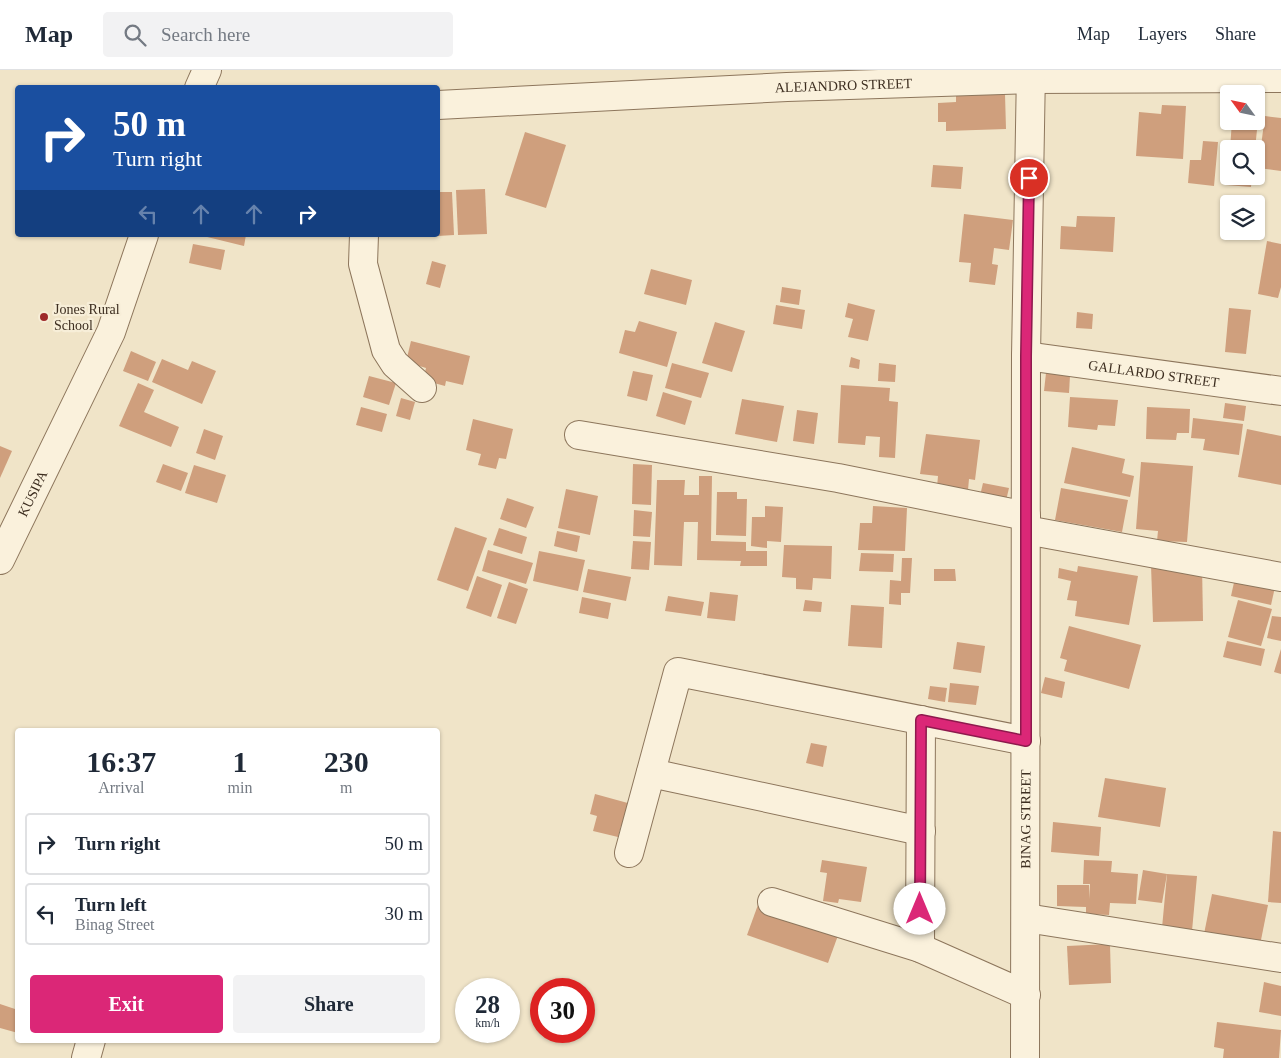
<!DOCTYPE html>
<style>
body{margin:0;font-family:"Times New Roman",serif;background:#f2f2f3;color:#1f2937;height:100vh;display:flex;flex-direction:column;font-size:19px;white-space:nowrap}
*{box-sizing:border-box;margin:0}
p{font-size:16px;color:#747a83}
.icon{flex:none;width:28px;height:28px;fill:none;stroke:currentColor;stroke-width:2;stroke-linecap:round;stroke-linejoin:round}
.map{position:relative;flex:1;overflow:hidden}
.side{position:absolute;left:15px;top:658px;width:425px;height:315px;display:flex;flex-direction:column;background:#fff;border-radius:5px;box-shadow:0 1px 4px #0004}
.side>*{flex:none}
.hud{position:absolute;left:15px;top:15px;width:425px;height:152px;border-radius:5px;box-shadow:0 1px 4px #0004;background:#1a4fa0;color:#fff;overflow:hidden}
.needle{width:32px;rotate:303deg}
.fabs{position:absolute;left:1220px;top:15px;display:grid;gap:10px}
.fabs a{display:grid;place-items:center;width:45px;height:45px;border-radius:5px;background:#fff;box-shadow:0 1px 4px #0004;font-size:25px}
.speed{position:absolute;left:455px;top:908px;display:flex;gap:10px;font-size:25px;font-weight:700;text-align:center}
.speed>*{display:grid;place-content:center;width:65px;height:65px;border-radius:50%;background:#fff;box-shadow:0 1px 4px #0004;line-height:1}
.speed small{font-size:12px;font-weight:400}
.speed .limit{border:8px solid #d22;background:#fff;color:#111}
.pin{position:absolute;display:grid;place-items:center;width:42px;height:42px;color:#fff;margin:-21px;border:2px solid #fff;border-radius:50%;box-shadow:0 1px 5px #0007}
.me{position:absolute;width:55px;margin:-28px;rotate:0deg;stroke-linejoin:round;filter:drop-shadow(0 0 4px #0008)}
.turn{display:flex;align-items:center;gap:18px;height:105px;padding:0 15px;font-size:22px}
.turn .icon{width:65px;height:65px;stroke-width:2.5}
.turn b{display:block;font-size:35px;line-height:42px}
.lanes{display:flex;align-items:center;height:48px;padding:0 15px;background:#0003;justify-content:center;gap:25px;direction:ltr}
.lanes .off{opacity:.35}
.eta{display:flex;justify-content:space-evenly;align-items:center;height:85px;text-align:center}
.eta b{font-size:30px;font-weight:700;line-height:35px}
.button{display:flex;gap:10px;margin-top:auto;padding:10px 15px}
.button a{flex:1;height:58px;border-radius:5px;background:#db2777;color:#fff;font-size:20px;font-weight:700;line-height:58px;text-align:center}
.button a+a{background:#f2f2f3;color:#1f2937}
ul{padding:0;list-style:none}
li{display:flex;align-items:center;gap:15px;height:62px;margin:0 10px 8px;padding:0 5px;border:2px solid #e0e1e3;border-radius:5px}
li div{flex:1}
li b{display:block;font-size:19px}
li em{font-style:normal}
header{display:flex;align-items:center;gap:30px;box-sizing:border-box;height:70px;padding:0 25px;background:#fff;border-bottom:1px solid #e0e1e3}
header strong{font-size:24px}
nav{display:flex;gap:28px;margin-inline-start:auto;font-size:18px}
.search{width:350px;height:45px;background:#f2f2f3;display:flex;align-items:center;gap:12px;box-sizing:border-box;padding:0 18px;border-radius:5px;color:#747a83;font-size:19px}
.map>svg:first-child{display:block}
.building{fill:#cf9f7d}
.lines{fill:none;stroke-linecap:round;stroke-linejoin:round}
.street-casing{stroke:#8d765c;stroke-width:30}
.street{stroke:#faf1dc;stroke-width:28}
.route-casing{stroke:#8e194d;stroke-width:12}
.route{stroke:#db2777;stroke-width:9}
.poi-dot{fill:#9e2a2b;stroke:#f7eed8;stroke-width:2}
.labels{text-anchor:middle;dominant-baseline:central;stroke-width:4.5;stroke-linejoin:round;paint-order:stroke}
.street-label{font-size:14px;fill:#3d2e20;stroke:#f7eed8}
.poi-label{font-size:14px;fill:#3d2e20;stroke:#f7eed8;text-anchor:start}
</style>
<header>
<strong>Map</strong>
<div class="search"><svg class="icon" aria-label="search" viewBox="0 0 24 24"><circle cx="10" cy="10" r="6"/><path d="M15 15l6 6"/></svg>Search here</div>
<nav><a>Map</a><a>Layers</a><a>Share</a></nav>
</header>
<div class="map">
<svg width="1281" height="988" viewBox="0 0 1281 988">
<rect width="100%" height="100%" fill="#f0e4c8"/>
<g class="building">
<polygon points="1005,24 1006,59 946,61 946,52 938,52 938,33 956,32 956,26"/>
<polygon points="1256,31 1260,31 1255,79 1230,79 1232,51 1256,51"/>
<polygon points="1162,35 1186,36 1183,89 1136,86 1139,42 1161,44"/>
<polygon points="1265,46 1281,48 1281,101 1258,98"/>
<polygon points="525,62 566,75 546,138 505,125"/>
<polygon points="1203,71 1218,72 1214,116 1188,113 1190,90 1201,90"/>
<polygon points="933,95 963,97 961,119 931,117"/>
<polygon points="1227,100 1229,106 1252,106 1251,117 1226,115"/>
<polygon points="485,119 487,164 458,165 456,120"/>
<polygon points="438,122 452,122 454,165 438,166"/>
<polygon points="964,144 1013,150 1009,180 994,178 992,194 998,195 995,215 969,212 971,193 959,192"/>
<polygon points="1077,146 1115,147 1113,182 1060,179 1061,156 1076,157"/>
<polygon points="199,165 246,165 244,176"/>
<polygon points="1267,171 1281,174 1281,217 1278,228 1258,224"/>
<polygon points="193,174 225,180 221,200 189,193"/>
<polygon points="432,191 446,195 440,218 426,214"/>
<polygon points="651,199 692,210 686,235 644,224"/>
<polygon points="782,217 801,220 799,235 780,232"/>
<polygon points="848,233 875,240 868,271 848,267 853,249 845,247"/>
<polygon points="776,235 805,240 802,259 773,254"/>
<polygon points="1229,238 1251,240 1246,284 1225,282"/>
<polygon points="1077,242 1093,244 1092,259 1076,258"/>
<polygon points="639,251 677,262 667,297 619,283 625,260 635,262"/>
<polygon points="715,252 745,261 732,302 702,293"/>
<polygon points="411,271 470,286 463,315 446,311 445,316 423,310 426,298 406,292"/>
<polygon points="131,281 156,292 148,311 123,301"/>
<polygon points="851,287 860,290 859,299 849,297"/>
<polygon points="162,289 188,300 192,291 216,301 202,334 152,312"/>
<polygon points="672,293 709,303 701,328 665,318"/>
<polygon points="879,293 896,295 895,312 878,311"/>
<polygon points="633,301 653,305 647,331 627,326"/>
<polygon points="1046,303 1070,306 1069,323 1044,321"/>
<polygon points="369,306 396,313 389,335 363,327"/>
<polygon points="138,313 154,320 144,342 179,357 171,377 119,356"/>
<polygon points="841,315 890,318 889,331 898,332 895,388 879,387 880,367 866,366 865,375 838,373"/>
<polygon points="663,322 692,331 685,355 656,346"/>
<polygon points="1070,327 1118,330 1115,356 1098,355 1097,360 1068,357"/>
<polygon points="401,328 415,332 410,350 396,346"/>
<polygon points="742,329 784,336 777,372 735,364"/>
<polygon points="1225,333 1246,336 1244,351 1223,348"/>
<polygon points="361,337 387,344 382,362 356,355"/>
<polygon points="1147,337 1190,339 1189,363 1177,363 1176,370 1146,369"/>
<polygon points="797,340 818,343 814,374 793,371"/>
<polygon points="1193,348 1243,354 1239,385 1203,380 1205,369 1191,368"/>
<polygon points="473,349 513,359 506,389 499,388 496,399 478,395 481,384 466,380"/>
<polygon points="204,359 223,366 215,390 196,383"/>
<polygon points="1247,359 1281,366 1281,415 1238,407"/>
<polygon points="926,364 980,370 975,410 969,409 968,420 937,417 938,406 920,404"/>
<polygon points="0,376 12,381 0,408"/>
<polygon points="1072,377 1125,389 1122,403 1134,406 1130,427 1064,413"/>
<polygon points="1141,392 1193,396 1187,472 1157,471 1158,461 1136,459"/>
<polygon points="163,394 188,403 181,421 156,412"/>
<polygon points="633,394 652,395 651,435 632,434"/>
<polygon points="194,395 226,405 217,433 185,423"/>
<polygon points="699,406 712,406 711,471 746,472 746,481 767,481 767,496 740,496 741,491 697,490 698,452 684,452 682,496 654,495 657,410 685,410 684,425 699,425"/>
<polygon points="983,413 1009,418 1005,435 979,430"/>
<polygon points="1061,418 1128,430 1122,462 1055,450"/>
<polygon points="566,419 598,426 590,465 558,458"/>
<polygon points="717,422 737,422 737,429 747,429 746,466 716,465"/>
<polygon points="507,428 534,437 526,458 500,449"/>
<polygon points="765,436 783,437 781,472 767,471 767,478 751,476 752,447 765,447"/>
<polygon points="873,436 907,438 905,481 858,480 860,453 872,453"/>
<polygon points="634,440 652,442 650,467 633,466"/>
<polygon points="455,457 487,468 468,521 437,510"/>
<polygon points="499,458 527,467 522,484 493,475"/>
<polygon points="557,461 580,466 577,482 554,476"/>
<polygon points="633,471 651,472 649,500 631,499"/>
<polygon points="784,475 832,476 831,509 813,508 812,520 796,519 796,508 782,507"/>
<polygon points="488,480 533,493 526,514 482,501"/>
<polygon points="539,481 585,490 578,521 533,511"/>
<polygon points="861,483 894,484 893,502 859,501"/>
<polygon points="902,488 912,488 910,523 901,523 901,535 889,534 890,510 901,511"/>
<polygon points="1202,494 1203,551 1153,552 1151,495"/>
<polygon points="1078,496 1138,506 1129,555 1075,546 1077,531 1067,530 1071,511 1058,508 1059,498 1077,502"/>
<polygon points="588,499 631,507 626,531 583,522"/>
<polygon points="934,499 955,499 956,511 934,511"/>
<polygon points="477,506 502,515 491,547 466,538"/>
<polygon points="1235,508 1275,517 1271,535 1231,526"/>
<polygon points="509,512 528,519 516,554 497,548"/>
<polygon points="710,522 738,525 735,551 707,548"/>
<polygon points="668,526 704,532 701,546 665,541"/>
<polygon points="582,527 611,533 608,549 579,543"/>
<polygon points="805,530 822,532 821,542 803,541"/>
<polygon points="1238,530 1272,539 1261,576 1228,567"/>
<polygon points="851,535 884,537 882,578 848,576"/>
<polygon points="1272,546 1281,547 1281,571 1267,568"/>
<polygon points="1069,556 1141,575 1129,619 1064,601 1067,590 1060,588"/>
<polygon points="1227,571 1265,579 1261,596 1223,587"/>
<polygon points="957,572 985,576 981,603 953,599"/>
<polygon points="1281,579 1281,604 1274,602"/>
<polygon points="1045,607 1065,612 1062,628 1041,623"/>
<polygon points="950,613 979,616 976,635 948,632"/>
<polygon points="930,616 947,618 945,632 928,629"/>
<polygon points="811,673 827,676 823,697 806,693"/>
<polygon points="1105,708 1166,718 1160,757 1098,747"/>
<polygon points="595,724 635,735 629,758 621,756 618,767 593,761 597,746 590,744"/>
<polygon points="1053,752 1101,757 1099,786 1051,782"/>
<polygon points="1273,761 1281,762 1281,833 1268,832"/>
<polygon points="822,790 867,797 861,832 839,829 838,833 823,831 827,803 820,802"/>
<polygon points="1084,790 1112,791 1111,802 1138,804 1136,834 1110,833 1109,845 1086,844 1086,837 1057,836 1057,815 1089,815 1089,829 1090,814 1083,814"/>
<polygon points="1143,800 1167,804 1162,833 1138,830"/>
<polygon points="1167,804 1197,806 1192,861 1162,858"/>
<polygon points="1212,824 1268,835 1260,875 1204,864"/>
<polygon points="759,832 840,860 828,893 747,865"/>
<polygon points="1110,874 1111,913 1069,915 1067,876"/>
<polygon points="1264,912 1281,916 1281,946 1259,942"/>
<polygon points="0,934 18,940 18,963 0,958"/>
<polygon points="1217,952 1281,960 1279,988 1223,988 1224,979 1214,977"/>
</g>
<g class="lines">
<defs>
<g id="street">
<polyline points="199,18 207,0"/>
<path id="s1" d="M438 35 787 17 1031 9 1281 8"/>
<polyline points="364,165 363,194 386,280 395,294 422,318"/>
<path id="s2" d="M1026 286 1281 321"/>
<polyline points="579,365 838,408 1026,446"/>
<polyline points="1026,460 1281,507"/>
<path id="s3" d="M0 490 111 262 144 165"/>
<polyline points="651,703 921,761"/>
<polyline points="629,783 678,602 1026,671"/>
<polyline points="772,832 920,878 1026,925"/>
<polyline points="1026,848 1281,888"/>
<polyline points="920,878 921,650"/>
<polyline points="86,988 91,970"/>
<path id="s4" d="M1025 988 1026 286 1031 0"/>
</g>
</defs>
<use href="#street" class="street-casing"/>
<use href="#street" class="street"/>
</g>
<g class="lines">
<defs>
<polyline id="route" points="920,839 921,650 1026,671 1026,286 1029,108"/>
</defs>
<use href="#route" class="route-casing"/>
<use href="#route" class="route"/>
</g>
<circle class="poi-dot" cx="44" cy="247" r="5"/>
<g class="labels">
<g class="street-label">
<text stroke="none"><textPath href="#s1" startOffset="406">ALEJANDRO STREET</textPath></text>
<text stroke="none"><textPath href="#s2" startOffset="129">GALLARDO STREET</textPath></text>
<text stroke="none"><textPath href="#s3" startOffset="74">KUSIPA</textPath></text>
<text stroke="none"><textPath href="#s4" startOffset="239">BINAG STREET</textPath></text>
</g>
<g class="poi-label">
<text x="54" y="239">Jones Rural<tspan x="54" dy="16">School</tspan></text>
</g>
</g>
</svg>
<div class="fabs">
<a><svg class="needle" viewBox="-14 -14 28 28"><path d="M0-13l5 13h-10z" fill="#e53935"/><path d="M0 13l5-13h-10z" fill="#747a83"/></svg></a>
<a><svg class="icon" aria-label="search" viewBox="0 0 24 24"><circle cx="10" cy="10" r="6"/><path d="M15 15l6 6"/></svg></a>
<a><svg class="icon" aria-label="layers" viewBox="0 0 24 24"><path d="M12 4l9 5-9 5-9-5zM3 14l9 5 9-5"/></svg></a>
</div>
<div class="speed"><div>28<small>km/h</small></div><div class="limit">30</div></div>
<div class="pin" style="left:1029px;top:108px;background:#d93025"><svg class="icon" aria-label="arrive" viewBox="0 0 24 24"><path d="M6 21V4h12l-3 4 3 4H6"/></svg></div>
<svg class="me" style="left:920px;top:839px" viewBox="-20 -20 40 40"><circle r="19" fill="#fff"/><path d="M0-13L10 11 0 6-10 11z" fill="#db2777"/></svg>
<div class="hud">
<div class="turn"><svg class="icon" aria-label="right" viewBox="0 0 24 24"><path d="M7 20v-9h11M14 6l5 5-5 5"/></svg><div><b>50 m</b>Turn right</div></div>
<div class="lanes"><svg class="icon off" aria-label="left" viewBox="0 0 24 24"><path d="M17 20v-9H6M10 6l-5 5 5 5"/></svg><svg class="icon off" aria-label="ahead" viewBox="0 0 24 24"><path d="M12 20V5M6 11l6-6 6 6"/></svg><svg class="icon off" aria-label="ahead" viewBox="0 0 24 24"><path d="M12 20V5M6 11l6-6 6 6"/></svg><svg class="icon" aria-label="right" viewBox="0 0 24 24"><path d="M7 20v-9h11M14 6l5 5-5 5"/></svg></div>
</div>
<section class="side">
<div class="eta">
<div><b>16:37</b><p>Arrival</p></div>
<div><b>1</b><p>min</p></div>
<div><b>230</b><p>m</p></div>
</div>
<ul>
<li><svg class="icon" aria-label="right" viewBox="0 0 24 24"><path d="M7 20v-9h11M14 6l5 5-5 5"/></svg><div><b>Turn right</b></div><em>50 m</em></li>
<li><svg class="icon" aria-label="left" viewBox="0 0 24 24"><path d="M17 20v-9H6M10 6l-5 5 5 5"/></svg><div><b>Turn left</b><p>Binag Street</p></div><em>30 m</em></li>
</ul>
<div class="button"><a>Exit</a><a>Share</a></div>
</section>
</div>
